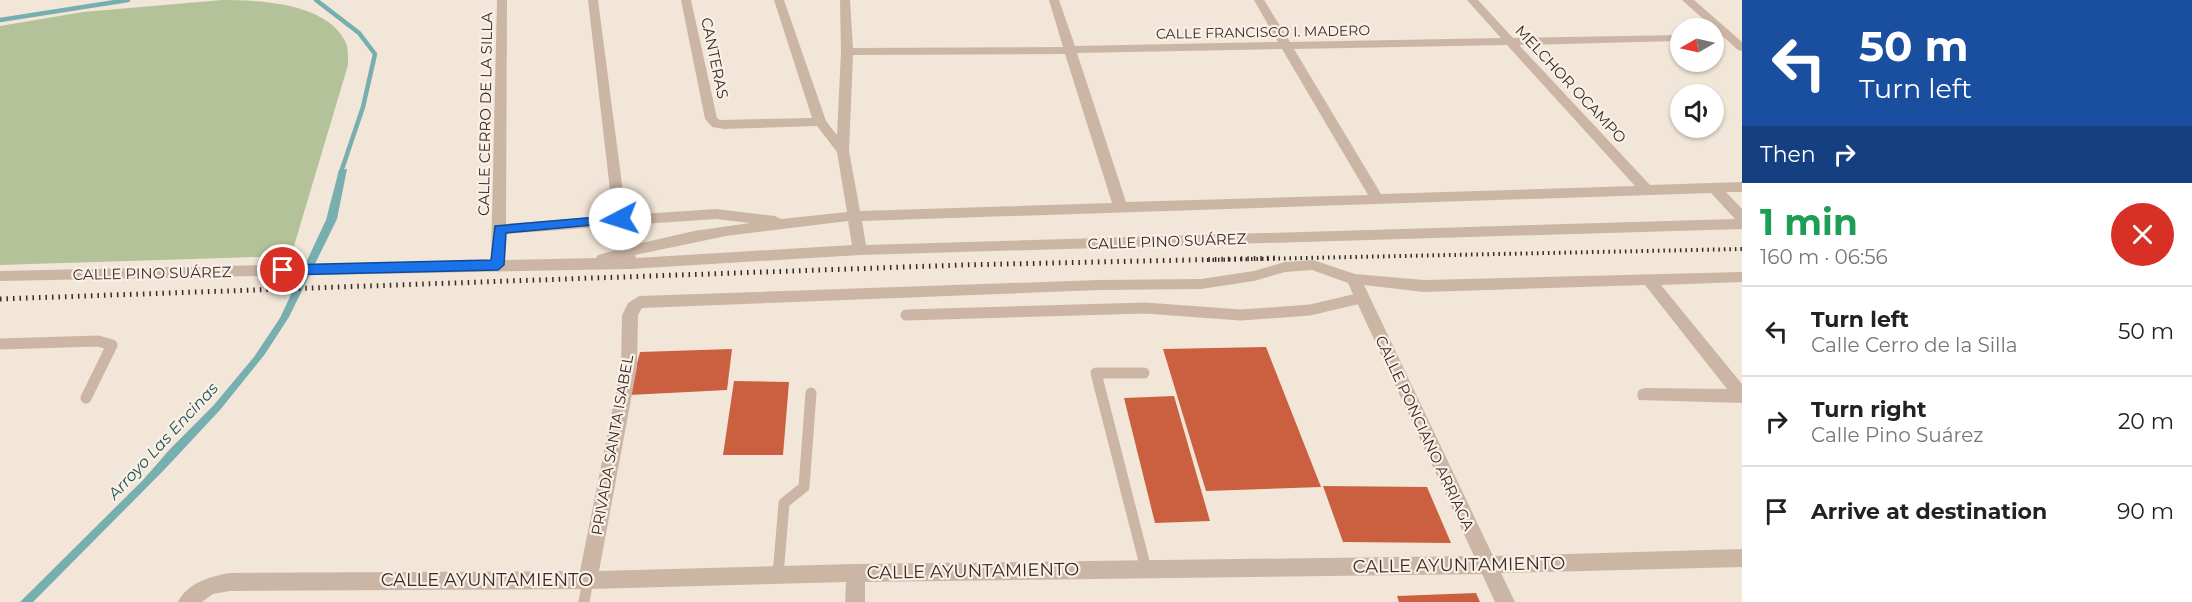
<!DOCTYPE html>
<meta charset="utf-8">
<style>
body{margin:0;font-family:Montserrat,sans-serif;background:#f6f6f6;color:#222;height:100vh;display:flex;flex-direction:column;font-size:22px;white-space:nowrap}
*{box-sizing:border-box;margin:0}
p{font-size:20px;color:#767676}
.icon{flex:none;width:33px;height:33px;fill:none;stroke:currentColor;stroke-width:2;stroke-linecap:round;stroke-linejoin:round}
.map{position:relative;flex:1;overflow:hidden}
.side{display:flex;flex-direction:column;background:#fff;width:450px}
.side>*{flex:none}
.hud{background:#1a4fa0;color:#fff;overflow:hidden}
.needle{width:39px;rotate:261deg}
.fabs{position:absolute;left:1670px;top:18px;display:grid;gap:12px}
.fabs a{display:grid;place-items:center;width:54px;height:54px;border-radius:50%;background:#fff;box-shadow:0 2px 4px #0004;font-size:30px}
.pin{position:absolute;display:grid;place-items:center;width:51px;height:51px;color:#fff;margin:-26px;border:3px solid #fff;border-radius:50%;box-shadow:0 2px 6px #0007}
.me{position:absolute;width:66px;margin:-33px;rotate:265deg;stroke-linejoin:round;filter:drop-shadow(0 0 4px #0008)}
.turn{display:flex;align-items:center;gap:21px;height:126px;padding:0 18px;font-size:27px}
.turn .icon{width:78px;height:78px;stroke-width:2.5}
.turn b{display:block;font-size:42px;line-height:51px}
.then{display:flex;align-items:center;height:57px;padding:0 18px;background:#0003;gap:12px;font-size:22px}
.round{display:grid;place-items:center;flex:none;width:63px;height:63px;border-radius:32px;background:#f6f6f6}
.summary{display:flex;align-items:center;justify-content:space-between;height:102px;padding:0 18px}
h1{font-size:36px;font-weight:700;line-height:45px;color:#1e9e55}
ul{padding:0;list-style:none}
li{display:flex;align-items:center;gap:18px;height:90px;padding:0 18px;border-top:2px solid #e0e0e0}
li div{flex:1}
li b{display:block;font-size:22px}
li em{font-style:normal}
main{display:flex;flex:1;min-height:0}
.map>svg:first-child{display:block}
.green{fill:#b4c299}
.water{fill:#77aeb0}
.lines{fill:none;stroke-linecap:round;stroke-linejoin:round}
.stream{stroke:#77aeb0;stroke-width:4.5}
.building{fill:#ca6040}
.lane{stroke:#cbb6a5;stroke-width:11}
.street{fill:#cbb6a5;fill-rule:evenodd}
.rail-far1{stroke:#362b27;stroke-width:4;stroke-dasharray:1.5 4;stroke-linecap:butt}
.rail{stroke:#362b27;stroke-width:5;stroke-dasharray:1.5 5;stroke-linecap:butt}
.route{fill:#1a73e8;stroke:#114b97;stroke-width:1.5}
.labels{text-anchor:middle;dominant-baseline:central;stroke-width:4.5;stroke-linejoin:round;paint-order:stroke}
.far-street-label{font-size:14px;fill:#362b27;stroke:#faf0e6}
.street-label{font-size:15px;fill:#362b27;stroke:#faf0e6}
.water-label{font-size:16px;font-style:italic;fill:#1b5559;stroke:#faf0e6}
.near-street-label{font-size:18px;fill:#362b27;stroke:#faf0e6}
</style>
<main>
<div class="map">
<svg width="1742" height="602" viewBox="0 0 1742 602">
<rect width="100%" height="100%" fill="#f2e6d9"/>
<path class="green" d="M222 0C259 0 332 3 347 46 348 52 348 59 348 65L291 256 0 265V26L83 12Z"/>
<polygon class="water" points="347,169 337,219 289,317 265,354 220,410 163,471 33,602 20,602 143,480 171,448 213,406 254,357 280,318 326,220 339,170"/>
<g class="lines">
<g class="stream">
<polyline points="316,0 359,33 375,54 363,107 340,175"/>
<polyline points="0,20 128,0"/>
</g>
</g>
<g class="building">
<polygon points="1266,347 1321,487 1206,491 1163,349"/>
<polygon points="732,349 727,390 629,395 640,352"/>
<polygon points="734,381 789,382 783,455 723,455"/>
<polygon points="1174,396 1210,521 1155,523 1124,398"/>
<polygon points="1323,486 1427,487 1451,543 1343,542"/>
<polygon points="1476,593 1480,602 1399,602 1397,596"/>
</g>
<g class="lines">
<g class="lane">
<polyline points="906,315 1145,308 1241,315 1310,310 1361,298"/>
<polyline points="0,344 98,341 112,345 86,398"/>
<polyline points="1144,373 1096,373 1146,569"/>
<polyline points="778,575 784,503 804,487 811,393"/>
<polyline points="584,602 588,580"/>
</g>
<g class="street">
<path d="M497 0H507L506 224 613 216 588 0H598L626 215 716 209 775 216 781 219 847 212 837 152 817 126 724 129 712 127 705 119 681 0H691L717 118 720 120 812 118 774 0H784L826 121 837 135 841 52 840 0H850L853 48 1063 47 1049 0H1059L1075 46 1278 42 1254 0H1264L1290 42 1501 38 1467 0H1478L1513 38 1680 35V41L1519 45 1650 185 1742 182V192H1726L1742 209V229L860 255 629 269 0 281V271L491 260ZM1507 45 1635 186 1381 194 1294 49ZM1282 49 1368 195 1126 202 1077 53ZM1065 54 1112 203 860 211 849 151 853 55ZM1711 193 1735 219 866 245 862 221ZM716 219 750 223 694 231 633 245 628 225ZM848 221 852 245 636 258 635 255 726 236ZM614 226 619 249 598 255 596 258 505 260 506 234Z"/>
<polygon points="1682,0 1694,0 1742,42 1742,51 1738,50"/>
<path d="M1313 260 1355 274 1424 280 1742 272V282L1661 285 1742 384V403L1639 400 1637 395 1639 390 1645 388 1727 389 1645 285 1424 292 1364 285 1493 556 1742 549V567L1501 573 1515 602H1495L1482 574 865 582V602H845L846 582 588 589 230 591 213 594 202 602H178C187 583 211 576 230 573L580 571 621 367 622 315 628 303 639 296 1099 280 1201 279 1254 271 1285 262ZM1312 270 1348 283 1474 556 856 564 599 571 637 367 638 315 642 308 1099 290 1201 289 1254 281 1285 272Z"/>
</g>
<polyline class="rail-far1" points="1207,260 1742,249"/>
<polyline class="rail" points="0,299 962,265 1280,258"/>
</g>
<polygon class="route" points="620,215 627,219 625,222 506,233 504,265 498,270 283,275 276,270 283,265 491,260 495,226"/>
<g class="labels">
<g class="far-street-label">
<text transform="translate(1263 32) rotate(-1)">CALLE FRANCISCO I. MADERO</text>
</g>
<g class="street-label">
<text transform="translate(715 58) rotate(78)">CANTERAS</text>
<text transform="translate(1571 84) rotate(47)">MELCHOR OCAMPO</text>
<text transform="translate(485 114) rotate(-89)">CALLE CERRO DE LA SILLA</text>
<text transform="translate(1167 241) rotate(-2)">CALLE PINO SUÁREZ</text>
<text transform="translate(152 273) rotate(-1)">CALLE PINO SUÁREZ</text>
<text transform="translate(1425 433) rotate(65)">CALLE PONCIANO ARRIAGA</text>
<text transform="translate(612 445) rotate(-80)">PRIVADA SANTA ISABEL</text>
</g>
<g class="water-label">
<text transform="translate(163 441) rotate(-47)">Arroyo Las Encinas</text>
</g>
<g class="near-street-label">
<text transform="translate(1459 565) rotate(-1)">CALLE AYUNTAMIENTO</text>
<text transform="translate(973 571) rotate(-1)">CALLE AYUNTAMIENTO</text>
<text x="487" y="580">CALLE AYUNTAMIENTO</text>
</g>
</g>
</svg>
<div class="fabs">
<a><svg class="needle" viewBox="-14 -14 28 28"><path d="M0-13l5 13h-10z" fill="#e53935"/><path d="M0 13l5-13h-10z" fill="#767676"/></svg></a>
<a><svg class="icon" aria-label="sound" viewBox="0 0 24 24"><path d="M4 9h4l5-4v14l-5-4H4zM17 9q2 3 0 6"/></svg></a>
</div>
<div class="pin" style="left:283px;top:270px;background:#d93025"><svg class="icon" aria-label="arrive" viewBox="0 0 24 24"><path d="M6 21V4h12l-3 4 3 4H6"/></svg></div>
<svg class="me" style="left:620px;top:219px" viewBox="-20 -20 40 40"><circle r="19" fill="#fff"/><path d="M0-13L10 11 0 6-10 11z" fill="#1a73e8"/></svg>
</div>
<section class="side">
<div class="hud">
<div class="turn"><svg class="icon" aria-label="left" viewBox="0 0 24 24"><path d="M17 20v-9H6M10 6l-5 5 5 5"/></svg><div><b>50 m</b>Turn left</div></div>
<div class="then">Then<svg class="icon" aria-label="right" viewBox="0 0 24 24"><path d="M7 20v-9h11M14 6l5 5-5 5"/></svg></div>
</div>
<div class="summary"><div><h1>1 min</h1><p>160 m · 06:56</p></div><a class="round" style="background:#d93025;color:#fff"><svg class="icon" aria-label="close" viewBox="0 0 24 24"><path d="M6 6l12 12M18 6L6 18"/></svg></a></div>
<ul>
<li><svg class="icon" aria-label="left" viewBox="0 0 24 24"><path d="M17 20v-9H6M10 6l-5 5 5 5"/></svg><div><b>Turn left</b><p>Calle Cerro de la Silla</p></div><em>50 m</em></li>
<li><svg class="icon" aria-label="right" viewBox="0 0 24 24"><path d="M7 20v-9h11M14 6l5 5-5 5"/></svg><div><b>Turn right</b><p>Calle Pino Suárez</p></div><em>20 m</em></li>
<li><svg class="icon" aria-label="arrive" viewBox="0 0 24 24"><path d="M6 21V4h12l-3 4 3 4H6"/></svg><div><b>Arrive at destination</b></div><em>90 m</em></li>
</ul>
</section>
</main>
